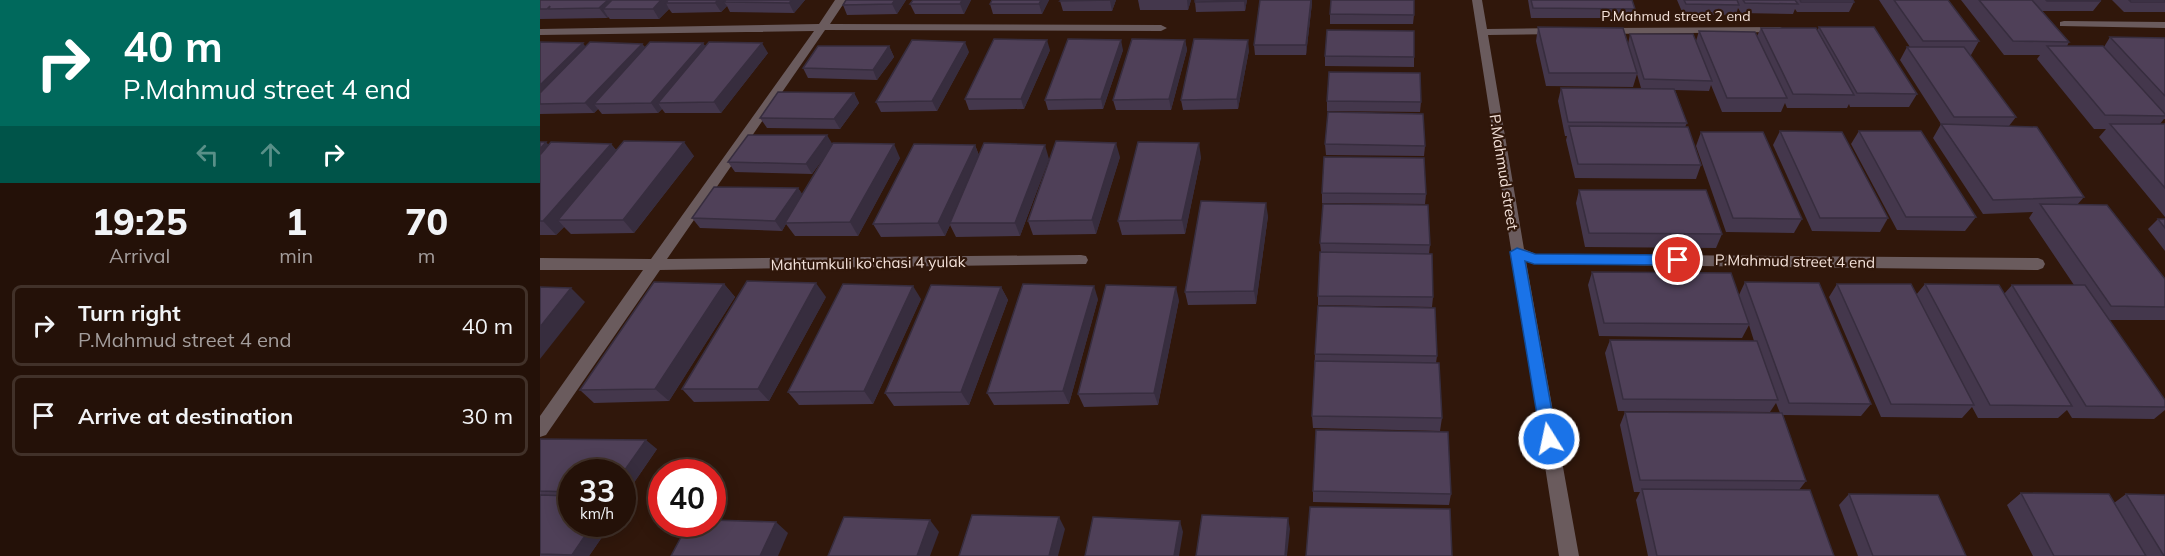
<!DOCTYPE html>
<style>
body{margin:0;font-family:Mulish,sans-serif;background:#301f16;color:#f1f3f6;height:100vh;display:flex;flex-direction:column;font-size:22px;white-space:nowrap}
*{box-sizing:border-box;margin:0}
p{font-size:20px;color:#a39d9c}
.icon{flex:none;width:33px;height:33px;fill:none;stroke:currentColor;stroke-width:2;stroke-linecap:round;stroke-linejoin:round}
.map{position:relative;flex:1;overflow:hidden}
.sheet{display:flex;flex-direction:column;background:#241108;width:540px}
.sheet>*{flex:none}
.banner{background:#00695c;color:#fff;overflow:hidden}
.speed{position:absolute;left:18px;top:459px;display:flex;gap:12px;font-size:30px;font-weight:700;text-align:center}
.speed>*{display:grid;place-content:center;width:78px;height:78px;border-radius:50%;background:#241108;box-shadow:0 3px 15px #0003,0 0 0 2px #413129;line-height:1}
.speed small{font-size:15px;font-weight:400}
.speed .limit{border:9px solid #d22;background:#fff;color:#111}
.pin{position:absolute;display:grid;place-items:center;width:51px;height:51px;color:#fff;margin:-26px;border:3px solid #fff;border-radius:50%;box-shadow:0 2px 6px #0007}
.me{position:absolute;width:66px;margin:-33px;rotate:350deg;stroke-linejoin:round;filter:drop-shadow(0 0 4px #0008)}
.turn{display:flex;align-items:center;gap:21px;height:126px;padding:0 24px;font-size:27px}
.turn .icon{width:78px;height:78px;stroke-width:2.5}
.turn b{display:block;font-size:42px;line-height:51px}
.lanes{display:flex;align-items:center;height:57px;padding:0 24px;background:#0003;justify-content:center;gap:30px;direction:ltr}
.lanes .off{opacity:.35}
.eta{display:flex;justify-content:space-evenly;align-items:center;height:102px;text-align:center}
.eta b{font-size:36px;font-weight:800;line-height:42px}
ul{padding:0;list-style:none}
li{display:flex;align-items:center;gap:18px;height:81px;margin:0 12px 9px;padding:0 12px;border:3px solid #413129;border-radius:9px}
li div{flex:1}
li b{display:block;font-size:22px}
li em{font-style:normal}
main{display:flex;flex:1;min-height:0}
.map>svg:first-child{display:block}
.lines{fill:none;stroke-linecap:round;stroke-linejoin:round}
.minor{fill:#6a5b5d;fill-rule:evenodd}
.wall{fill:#44374c}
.shaded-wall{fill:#372d3e}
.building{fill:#4f4058;stroke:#372d3e;stroke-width:1.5}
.route{fill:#1a73e8;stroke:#114b97;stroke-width:1.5}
.labels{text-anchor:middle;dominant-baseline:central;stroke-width:4.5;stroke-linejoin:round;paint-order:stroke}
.far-street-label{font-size:14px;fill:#f4e2da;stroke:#30170b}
.street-label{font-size:15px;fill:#f4e2da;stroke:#30170b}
</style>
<main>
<section class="sheet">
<div class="banner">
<div class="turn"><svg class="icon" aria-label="right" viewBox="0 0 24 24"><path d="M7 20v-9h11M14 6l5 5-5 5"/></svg><div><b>40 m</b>P.Mahmud street 4 end</div></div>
<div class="lanes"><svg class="icon off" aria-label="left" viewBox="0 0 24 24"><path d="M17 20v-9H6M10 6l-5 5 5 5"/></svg><svg class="icon off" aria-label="ahead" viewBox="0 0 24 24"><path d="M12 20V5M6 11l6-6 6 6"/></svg><svg class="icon" aria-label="right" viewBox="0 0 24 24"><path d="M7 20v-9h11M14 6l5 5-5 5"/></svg></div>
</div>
<div class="eta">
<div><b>19:25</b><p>Arrival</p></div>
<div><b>1</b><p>min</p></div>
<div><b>70</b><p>m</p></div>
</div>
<ul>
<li><svg class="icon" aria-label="right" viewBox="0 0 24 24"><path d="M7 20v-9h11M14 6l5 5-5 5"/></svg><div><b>Turn right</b><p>P.Mahmud street 4 end</p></div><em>40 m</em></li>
<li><svg class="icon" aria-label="arrive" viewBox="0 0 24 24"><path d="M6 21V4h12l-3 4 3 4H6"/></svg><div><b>Arrive at destination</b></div><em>30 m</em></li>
</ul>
</section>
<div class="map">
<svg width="1625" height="556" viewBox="0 0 1625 556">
<rect width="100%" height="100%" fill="#30170b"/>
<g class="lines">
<g class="minor">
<polygon points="295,0 306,0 290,24 621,25 627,28 621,31 285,30 127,259 541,255 546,256 548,260 546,264 120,270 6,435 0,437 0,416 103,270 0,270 0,258 111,259 274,31 0,35 0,29 279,24"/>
<polygon points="932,0 942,0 947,29 1018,28 1024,31 1018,34 948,35 984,249 996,254 1498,258 1503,260 1505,264 1503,268 1498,270 995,264 986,261 1039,556 1019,556"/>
<polygon points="1524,21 1625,22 1625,28 1520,26 1520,22"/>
<polygon points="1240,27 1246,30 1244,32 1063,34 1057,31 1063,28"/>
</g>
</g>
<g class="wall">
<polygon points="0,0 265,0 254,13 190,12 187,6 181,12 132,13 129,9 119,19 70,19 68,17 67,18 0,19"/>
<polygon points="366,0 357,14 307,15 303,5"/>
<polygon points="431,0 424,14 375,14 370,4"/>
<polygon points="509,0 502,14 453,14 450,4"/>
<polygon points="576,0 572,11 523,11 520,1"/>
<polygon points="598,0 651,0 648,10 600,10"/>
<polygon points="707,0 705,11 656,12 655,2"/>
<polygon points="988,0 1092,0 1095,9 1092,18 991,18"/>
<polygon points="1137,0 1313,0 1314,2 1309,12 1257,12 1255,9 1253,14 1201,13 1198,8 1196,15 1143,14"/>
<polygon points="1339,0 1408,0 1439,41 1431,55 1429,55 1476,117 1469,126 1544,197 1537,205 1625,279 1625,320 1569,320 1625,400 1625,410 1614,419 1532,418 1527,410 1518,418 1438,418 1432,407 1422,418 1341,417 1289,297 1297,284 1376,295 1385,284 1464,294 1472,285 1534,285 1489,218 1493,212 1443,214 1393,138 1401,124 1360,60 1367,47 1370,47"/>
<polygon points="1421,0 1559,0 1561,1 1553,11 1502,11 1529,42 1527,46 1564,47 1570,37 1625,38 1625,119 1624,119 1620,124 1625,124 1625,217 1559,137 1566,129 1554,129 1497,59 1500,55 1464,55"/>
<polygon points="1572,0 1625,0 1625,12 1584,12"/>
<polygon points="772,3 766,55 715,55 714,45"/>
<polygon points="790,14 874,15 873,24 790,24"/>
<polygon points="998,27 1088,44 1090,34 1156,41 1159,31 1217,36 1221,28 1277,31 1279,27 1377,94 1369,107 1310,107 1309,104 1307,108 1247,108 1245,103 1241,112 1182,112 1171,85 1169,91 1135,90 1147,123 1145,127 1161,165 1156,179 1035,178 1026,140 1027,136 1025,136 1018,101 1021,88 1101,88 1097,74 1093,87 1006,86 996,41"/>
<polygon points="645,40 647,50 631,110 576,110 573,100"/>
<polygon points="0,42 45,46 102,44 105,47 163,43 165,46 228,53 181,113 125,113 122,109 118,113 62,114 58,109 54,113 0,114"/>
<polygon points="349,46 354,57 337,80 268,78 263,68"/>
<polygon points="510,50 484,109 429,110 425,99"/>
<polygon points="583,50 563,109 508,110 505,100"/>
<polygon points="709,50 698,109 643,110 641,100"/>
<polygon points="429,52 397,111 341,112 336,102"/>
<polygon points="785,56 874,57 874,67 785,66"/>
<polygon points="314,93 319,103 300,129 227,128 220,118"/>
<polygon points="787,101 881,102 880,112 787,111"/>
<polygon points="1240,131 1348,218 1340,232 1272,231 1233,145"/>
<polygon points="1319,131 1436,217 1425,231 1357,230 1311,144"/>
<polygon points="1161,132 1262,219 1254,233 1186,232 1156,146"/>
<polygon points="0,142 9,145 71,144 76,150 154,156 94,233 31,234 24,227 16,235 0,235"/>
<polygon points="293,144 360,158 318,236 255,236 246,224 242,231 160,228 152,218 258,188 262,194 285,156 272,174 195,172 188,162"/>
<polygon points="785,144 885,146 884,156 786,155"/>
<polygon points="435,145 439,155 509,159 480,236 416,237 410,225 405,236 341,237 333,224"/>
<polygon points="580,157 556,234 493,235 488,221"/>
<polygon points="661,157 645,234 582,235 578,221"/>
<polygon points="1039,190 1182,234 1176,248 1045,247 1036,203"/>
<polygon points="782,193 886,194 885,204 782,203"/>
<polygon points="728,216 716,304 648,305 645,292"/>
<polygon points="1618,219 1625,219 1625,251 1608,229"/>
<polygon points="780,243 890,245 889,254 893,297 892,307 778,305 778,296 781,252"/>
<polygon points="1052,272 1199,295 1205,282 1331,404 1321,416 1243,415 1266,481 1259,490 1294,556 1108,556 1096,500 1100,492 1094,492 1080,425 1085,412 1240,413 1236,403 1230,412 1078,411 1065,353 1070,340 1214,341 1209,325 1202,338 1059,336 1048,285"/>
<polygon points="184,284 195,297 129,401 54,403 40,390"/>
<polygon points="461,287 468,300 429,405 354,406 345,393"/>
<polygon points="286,297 229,401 154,402 142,389"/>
<polygon points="381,299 333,404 259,405 248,392"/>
<polygon points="558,299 529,404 454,405 447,393"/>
<polygon points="639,300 618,405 544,407 538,394"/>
<polygon points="775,354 897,356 896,363 902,418 900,431 773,428 772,416"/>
<polygon points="0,439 117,449 82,500 82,472 32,472 32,524 71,524 49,556 0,556"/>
<polygon points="773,491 911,494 909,505 773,502"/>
<polygon points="1481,493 1574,503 1586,494 1625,556 1493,556 1467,505"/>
<polygon points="1309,494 1426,556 1318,556 1299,505"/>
</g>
<g class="shaded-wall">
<polygon points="68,0 85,0 63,9 68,17 67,18 59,8"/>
<polygon points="121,0 137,0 126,3 129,9 119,19 113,9"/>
<polygon points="178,0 192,0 184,2 187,6 181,12 175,3"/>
<polygon points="252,0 265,0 254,13 249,3"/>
<polygon points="355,0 366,0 357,14 352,4"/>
<polygon points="422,0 431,0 424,14 420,4"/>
<polygon points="501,0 509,0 502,14 499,4"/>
<polygon points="570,0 576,0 572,11 570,1"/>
<polygon points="647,0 651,0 648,10"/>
<polygon points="704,0 707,0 705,11 704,1"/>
<polygon points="771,0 772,0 772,3 766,55 766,45"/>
<polygon points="507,40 510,50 484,109 481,99"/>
<polygon points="581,40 583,50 563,109 561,99"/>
<polygon points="645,40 647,50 631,110 629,99"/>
<polygon points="708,40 709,50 698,109 697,99"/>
<polygon points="425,42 429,52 397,111 392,101"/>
<polygon points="43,43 50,53 0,103 0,85"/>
<polygon points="163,43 169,53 118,103 122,109 118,113 111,103"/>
<polygon points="222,43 228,53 181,113 174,102"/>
<polygon points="102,44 109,54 54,104 58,109 54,113 45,103"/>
<polygon points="349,46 354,57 337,80 333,70"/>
<polygon points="314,93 319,103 300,129 294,119"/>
<polygon points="287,135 293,145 272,174 266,164"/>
<polygon points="6,142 19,156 0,176 0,149"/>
<polygon points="144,142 154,156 94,233 83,220"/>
<polygon points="576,143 580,157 556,234 552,220"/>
<polygon points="659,143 661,157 645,234 642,220"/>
<polygon points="71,144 83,158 18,220 24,227 16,235 3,221"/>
<polygon points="354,144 360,158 318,236 310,222"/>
<polygon points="435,145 440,159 405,236 398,223"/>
<polygon points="505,145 509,159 480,236 475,223"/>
<polygon points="258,188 265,198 245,223 246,224 242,231 235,221"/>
<polygon points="726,203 728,216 716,304 714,291"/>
<polygon points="276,283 286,297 229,401 218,389"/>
<polygon points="184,284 195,297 129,401 115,389"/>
<polygon points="373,286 381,299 333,404 324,391"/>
<polygon points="554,286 558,299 529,404 523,391"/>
<polygon points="461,287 468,300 429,405 421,392"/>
<polygon points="636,287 639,300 618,405 614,393"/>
<polygon points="31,288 45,302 0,359 0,327"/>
<polygon points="106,440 117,449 82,500 82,474"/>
<polygon points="519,517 525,529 518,556 509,556"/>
<polygon points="748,518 750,529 747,556 745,556"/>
<polygon points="390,520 399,532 390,556 377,556"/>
<polygon points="640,521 643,532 639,556 634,556"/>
<polygon points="236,522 248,533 238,556 220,556"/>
<polygon points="53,524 71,524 49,556 34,556 32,555"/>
</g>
<g class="building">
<polygon points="0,0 68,0 59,8 9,9 10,6 7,9 0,9"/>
<polygon points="72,0 121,0 113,9 63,9"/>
<polygon points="128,0 178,0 175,3 126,3"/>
<polygon points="186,0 252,0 249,3 184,2"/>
<polygon points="306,0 355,0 352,4 303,5"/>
<polygon points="373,0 422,0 420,4 370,4"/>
<polygon points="452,0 501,0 499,4 450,4"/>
<polygon points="521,0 570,0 520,1"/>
<polygon points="655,0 704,0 704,1 655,2"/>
<polygon points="720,0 771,0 766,45 714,45"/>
<polygon points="791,0 874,0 874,15 790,14"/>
<polygon points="991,0 1092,0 1095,9 993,8"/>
<polygon points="1144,0 1197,0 1199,5 1146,4"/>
<polygon points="1203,0 1255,0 1258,4 1205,3"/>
<polygon points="1260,0 1313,0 1314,2 1261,2"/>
<polygon points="1354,0 1408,0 1439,41 1383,41"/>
<polygon points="1439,0 1492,0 1529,42 1473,41"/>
<polygon points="1506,0 1559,0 1561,1 1507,1"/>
<polygon points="1589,0 1625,0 1625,2 1591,2"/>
<polygon points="998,27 1083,28 1097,73 1009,73"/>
<polygon points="1279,27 1334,27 1377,94 1317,93"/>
<polygon points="1221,28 1276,28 1314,95 1253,94"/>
<polygon points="787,30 874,31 874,57 785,56"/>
<polygon points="1159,31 1215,32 1247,98 1187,98"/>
<polygon points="1090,34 1153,34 1172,81 1104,79"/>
<polygon points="1570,37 1625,38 1625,96"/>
<polygon points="454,39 507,40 481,99 425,99"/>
<polygon points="528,39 581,40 561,99 505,100"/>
<polygon points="592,39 645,40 629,99 573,100"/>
<polygon points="654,39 708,40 697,99 641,100"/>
<polygon points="372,40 425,42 392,101 336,102"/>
<polygon points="0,42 43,43 0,85"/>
<polygon points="50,42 102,44 45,103 0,104 0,93"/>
<polygon points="110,42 163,43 111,103 54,104"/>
<polygon points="169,42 222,43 174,102 118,103"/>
<polygon points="278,46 349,46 333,70 263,68"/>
<polygon points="1507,46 1563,46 1625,114 1625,116 1565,115"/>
<polygon points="1367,47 1424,47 1476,117 1414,117"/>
<polygon points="789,72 880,73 881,102 787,101"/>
<polygon points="1021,88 1134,89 1147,123 1028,122"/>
<polygon points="238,92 314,93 294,119 220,118"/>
<polygon points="788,112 883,114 885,146 785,144"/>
<polygon points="1401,124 1497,127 1544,197 1453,200"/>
<polygon points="1570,124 1625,124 1625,188"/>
<polygon points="1029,126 1148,127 1161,165 1038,164"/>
<polygon points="1240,131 1302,132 1348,218 1280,218"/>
<polygon points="1319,131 1381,131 1436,217 1366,217"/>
<polygon points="1161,132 1223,132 1262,219 1193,218"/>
<polygon points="208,135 287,135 266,164 188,162"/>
<polygon points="84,141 144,142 83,220 18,220"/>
<polygon points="516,141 576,143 552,220 488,221"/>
<polygon points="0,142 6,142 0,149"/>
<polygon points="11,142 71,144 3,221 0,221 0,155"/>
<polygon points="598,142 659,143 642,220 578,221"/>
<polygon points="293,143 354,144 310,222 245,223"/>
<polygon points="444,143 505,145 475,223 410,223"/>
<polygon points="374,144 435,145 398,223 333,224"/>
<polygon points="784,157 884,158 886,194 782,193"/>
<polygon points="174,187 258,188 235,221 152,218"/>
<polygon points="1039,190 1166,190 1182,234 1049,233"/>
<polygon points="661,201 726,203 714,291 645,292"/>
<polygon points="783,204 888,205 890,245 780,243"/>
<polygon points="1500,204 1567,205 1625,279 1625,307 1571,306"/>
<polygon points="1618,219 1625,219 1625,228"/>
<polygon points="780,252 892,254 893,297 778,296"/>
<polygon points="1052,272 1191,273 1209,324 1064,323"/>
<polygon points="207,281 276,283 218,389 142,389"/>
<polygon points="114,282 184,284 115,389 40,390"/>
<polygon points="1205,282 1279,283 1331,404 1249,403"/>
<polygon points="303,284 373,286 324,391 248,392"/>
<polygon points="483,284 554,286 523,391 447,393"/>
<polygon points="1297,284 1371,284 1434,405 1351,404"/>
<polygon points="1385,284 1459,285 1532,406 1450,405"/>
<polygon points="391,285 461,287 421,392 345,393"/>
<polygon points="566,285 636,287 614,393 538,394"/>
<polygon points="1472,285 1545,285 1625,400 1625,407 1546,406"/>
<polygon points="0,287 31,288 0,327"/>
<polygon points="778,306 895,308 897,356 775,354"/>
<polygon points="1070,340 1217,341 1238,400 1083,399"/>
<polygon points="775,361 899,363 902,418 772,416"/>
<polygon points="1085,412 1242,413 1266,481 1100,480"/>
<polygon points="776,430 908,432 911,494 773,491"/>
<polygon points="0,439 106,440 82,474 82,472 32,472 32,492 0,491"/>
<polygon points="1102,489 1270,490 1294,556 1117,556"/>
<polygon points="1481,493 1569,494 1606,556 1514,556"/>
<polygon points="1309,494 1398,495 1426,556 1333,556"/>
<polygon points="1586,494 1625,495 1625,556 1624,556"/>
<polygon points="0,495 32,496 32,524 53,524 32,555 0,554"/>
<polygon points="770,507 910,509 912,556 766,556"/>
<polygon points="432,515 519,517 509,556 419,556"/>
<polygon points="662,515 748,518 745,556 656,556"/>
<polygon points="304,517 390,520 377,556 288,556"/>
<polygon points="553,517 640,521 634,556 545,556"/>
<polygon points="172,520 236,522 220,556 131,556 148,524 172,524"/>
</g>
<polygon class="route" points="977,248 995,254 1138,255 1145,260 1138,265 994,264 985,261 1017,439 1015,444 1009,446 1003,444 1001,439 970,252"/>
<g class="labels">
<g class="far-street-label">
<text x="1136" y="16">P.Mahmud street 2 end</text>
</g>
<g class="street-label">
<text transform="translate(964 172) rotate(81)">P.Mahmud street</text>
<text transform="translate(1255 261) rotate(1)">P.Mahmud street 4 end</text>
<text transform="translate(328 263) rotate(-1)">Mahtumkuli ko'chasi 4 yulak</text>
</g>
</g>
</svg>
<div class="speed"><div>33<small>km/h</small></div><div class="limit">40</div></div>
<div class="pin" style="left:1138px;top:260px;background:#d93025"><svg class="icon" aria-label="arrive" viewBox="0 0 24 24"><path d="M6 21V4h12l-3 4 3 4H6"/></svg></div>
<svg class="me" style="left:1009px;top:439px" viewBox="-20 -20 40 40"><circle r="17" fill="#1a73e8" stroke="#fff" stroke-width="3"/><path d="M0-11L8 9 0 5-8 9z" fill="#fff"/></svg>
</div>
</main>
